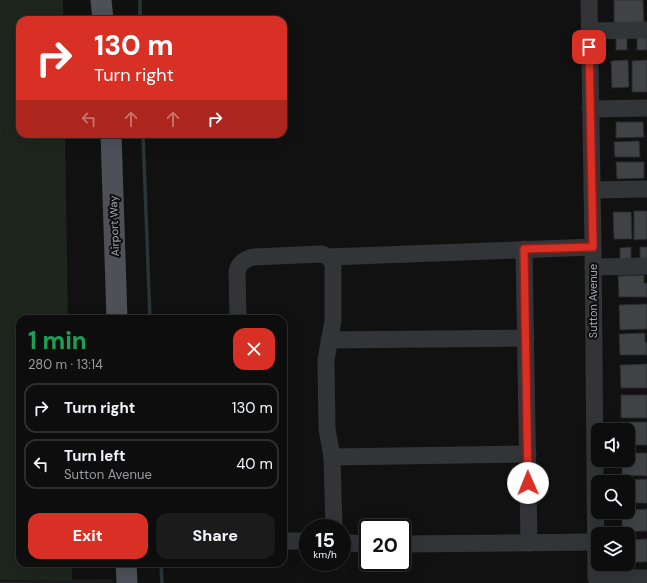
<!DOCTYPE html>
<meta charset="utf-8">
<style>
body{margin:0;font-family:"DM Sans",sans-serif;background:#1b1b1c;color:#f1f3f6;height:100vh;display:flex;flex-direction:column;font-size:15px;white-space:nowrap}
*{box-sizing:border-box;margin:0}
p{font-size:13px;color:#9a9c9e}
.icon{flex:none;width:22px;height:22px;fill:none;stroke:currentColor;stroke-width:2;stroke-linecap:round;stroke-linejoin:round}
.map{position:relative;flex:1;overflow:hidden}
.drawer{position:absolute;left:16px;top:315px;width:271px;height:252px;display:flex;flex-direction:column;background:#0d0d0e;border-radius:12px;box-shadow:0 4px 16px #0002,0 0 0 1px #2d2d2e}
.drawer>*{flex:none}
.banner{position:absolute;left:16px;top:16px;width:271px;height:122px;border-radius:12px;box-shadow:0 4px 16px #0002,0 0 0 1px #2d2d2e;background:#d93025;color:#fff;overflow:hidden}
.tools{position:absolute;left:591px;top:423px;display:grid;gap:8px}
.tools a{display:grid;place-items:center;width:44px;height:44px;border-radius:8px;background:#0d0d0e;box-shadow:0 4px 16px #0002,0 0 0 1px #2d2d2e;font-size:20px}
.speed{position:absolute;left:299px;top:519px;display:flex;gap:8px;font-size:20px;font-weight:700;text-align:center}
.speed>*{display:grid;place-content:center;width:52px;height:52px;border-radius:50%;background:#0d0d0e;box-shadow:0 4px 16px #0002,0 0 0 1px #2d2d2e;line-height:1}
.speed small{font-size:10px;font-weight:400}
.speed .limit{border:2px solid #111;border-radius:6px;background:#fff;color:#111}
.pin{position:absolute;display:grid;place-items:center;width:34px;height:34px;color:#fff;margin:-17px;border-radius:8px;box-shadow:0 2px 6px #0006}
.me{position:absolute;width:44px;margin:-22px;rotate:359deg;stroke-linejoin:round;filter:drop-shadow(0 0 3px #0008)}
.turn{display:flex;align-items:center;gap:14px;height:84px;padding:0 12px;font-size:18px}
.turn .icon{width:52px;height:52px;stroke-width:2.5}
.turn b{display:block;font-size:28px;line-height:34px}
.lanes{display:flex;align-items:center;height:38px;padding:0 12px;background:#0003;justify-content:center;gap:20px;direction:ltr}
.lanes .off{opacity:.35}
.round{display:grid;place-items:center;flex:none;width:42px;height:42px;border-radius:12px;background:#1b1b1c}
.head{display:flex;align-items:center;justify-content:space-between;height:68px;padding:0 12px}
h1{font-size:24px;font-weight:800;line-height:30px;color:#1e9e55}
.primary-button{display:flex;gap:8px;margin-top:auto;padding:8px 12px}
.primary-button a{flex:1;height:46px;border-radius:12px;background:#d93025;color:#fff;font-size:16px;font-weight:800;line-height:46px;text-align:center}
.primary-button a+a{background:#1b1b1c;color:#f1f3f6}
ul{padding:0;list-style:none}
li{display:flex;align-items:center;gap:12px;height:50px;margin:0 8px 6px;padding:0 4px;border:2px solid #2d2d2e;border-radius:12px}
li div{flex:1}
li b{display:block;font-size:15px}
li em{font-style:normal}
.map>svg:first-child{display:block}
.built{fill:#1d1d20}
.green{fill:#1d251d}
.lines{fill:none;stroke-linecap:round;stroke-linejoin:round}
.stream{stroke:#293539;stroke-width:3.5}
.building{fill:#404246;stroke:#2b2b2f}
.minor{stroke:#323438;stroke-width:17}
.major{stroke:#4d5157;stroke-width:21}
.route-casing{stroke:#8d1f18;stroke-width:10}
.route{stroke:#d93025;stroke-width:7}
.labels{text-anchor:middle;dominant-baseline:central;stroke-width:4;stroke-linejoin:round;paint-order:stroke}
.street-label{font-size:11px;fill:#a1abb4;stroke:#0c0c0d}
</style>
<div class="map">
<svg width="647" height="583" viewBox="0 0 647 583">
<rect width="100%" height="100%" fill="#111112"/>
<polygon class="built" points="113,579 113,583 0,583 0,581"/>
<polygon class="green" points="0,0 63,0 63,20 20,20 20,134 65,134 68,319 20,319 20,563 72,563 72,580 0,580"/>
<g class="lines">
<g class="stream">
<polyline points="140,20 140,0"/>
<polyline points="143,134 150,319"/>
<polyline points="161,563 162,583"/>
</g>
</g>
<g class="building">
<polygon points="614,0 643,0 644,23 614,24"/>
<rect x="637" y="36" width="10" height="14"/>
<rect x="616" y="37" width="11" height="13"/>
<polygon points="628,60 629,87 612,88 611,61"/>
<polygon points="647,60 647,92 632,92 632,61"/>
<polygon points="616,122 643,122 644,137 616,138"/>
<polygon points="639,141 640,157 615,157 614,142"/>
<polygon points="616,162 644,162 644,178 617,179"/>
<polygon points="634,211 647,211 647,239 634,240"/>
<polygon points="613,212 631,212 632,239 614,239"/>
<polygon points="631,247 631,259 620,259 620,248"/>
<rect x="640" y="247" width="7" height="12"/>
<polygon points="644,275 644,283 647,283 647,297 619,297 618,276"/>
<polygon points="647,304 647,329 620,330 619,305"/>
<polygon points="645,333 645,342 647,342 647,355 620,355 619,334"/>
<polygon points="647,364 647,388 621,388 620,365"/>
<rect x="621" y="395" width="26" height="23"/>
<polygon points="621,422 647,422 647,445 628,445 628,430 621,430"/>
<polygon points="628,453 647,453 647,476 622,475 622,460 628,460"/>
<polygon points="647,479 647,503 628,503 628,482 622,482 622,480"/>
<polygon points="647,509 647,531 622,532 622,512 628,512 628,510"/>
<polygon points="647,539 647,562 628,562 628,540"/>
</g>
<g class="lines">
<g class="minor">
<polyline points="589,0 593,247 596,578 647,578"/>
<polyline points="589,31 647,30"/>
<polyline points="590,109 647,108"/>
<polyline points="592,190 647,189"/>
<polyline points="524,249 529,543"/>
<polyline points="328,257 593,247"/>
<polyline points="593,267 647,266"/>
<path d="M238 319 237 271C239 263 245 259 253 257L321 254C327 255 330 258 333 264V321L326 360 327 429 332 457 334 528"/>
<polyline points="329,340 526,338"/>
<polyline points="332,457 528,454"/>
<polyline points="283,541 308,541"/>
<polyline points="342,542 368,545"/>
<polyline points="402,544 595,542"/>
</g>
<g class="major">
<polyline points="101,0 103,20"/>
<polyline points="111,134 117,319"/>
<polyline points="126,563 127,583"/>
</g>
</g>
<g class="lines">
<defs>
<polyline id="route" points="528,483 524,249 593,247 589,47"/>
</defs>
<use href="#route" class="route-casing"/>
<use href="#route" class="route"/>
</g>
<g class="labels">
<g class="street-label">
<text transform="translate(114 226) rotate(-92)">Airport Way</text>
<text transform="translate(593 301) rotate(-90)">Sutton Avenue</text>
</g>
</g>
</svg>
<div class="tools">
<a><svg class="icon" aria-label="sound" viewBox="0 0 24 24"><path d="M4 9h4l5-4v14l-5-4H4zM17 9q2 3 0 6"/></svg></a>
<a><svg class="icon" aria-label="search" viewBox="0 0 24 24"><circle cx="10" cy="10" r="6"/><path d="M15 15l6 6"/></svg></a>
<a><svg class="icon" aria-label="layers" viewBox="0 0 24 24"><path d="M12 4l9 5-9 5-9-5zM3 14l9 5 9-5"/></svg></a>
</div>
<div class="speed"><div>15<small>km/h</small></div><div class="limit">20</div></div>
<div class="pin" style="left:589px;top:47px;background:#d93025"><svg class="icon" aria-label="arrive" viewBox="0 0 24 24"><path d="M6 21V4h12l-3 4 3 4H6"/></svg></div>
<svg class="me" style="left:528px;top:483px" viewBox="-20 -20 40 40"><circle r="19" fill="#fff"/><path d="M0-13L10 11 0 6-10 11z" fill="#d93025"/></svg>
<div class="banner">
<div class="turn"><svg class="icon" aria-label="right" viewBox="0 0 24 24"><path d="M7 20v-9h11M14 6l5 5-5 5"/></svg><div><b>130 m</b>Turn right</div></div>
<div class="lanes"><svg class="icon off" aria-label="left" viewBox="0 0 24 24"><path d="M17 20v-9H6M10 6l-5 5 5 5"/></svg><svg class="icon off" aria-label="ahead" viewBox="0 0 24 24"><path d="M12 20V5M6 11l6-6 6 6"/></svg><svg class="icon off" aria-label="ahead" viewBox="0 0 24 24"><path d="M12 20V5M6 11l6-6 6 6"/></svg><svg class="icon" aria-label="right" viewBox="0 0 24 24"><path d="M7 20v-9h11M14 6l5 5-5 5"/></svg></div>
</div>
<section class="drawer">
<div class="head"><div><h1>1 min</h1><p>280 m · 13:14</p></div><a class="round" style="background:#d93025;color:#fff"><svg class="icon" aria-label="close" viewBox="0 0 24 24"><path d="M6 6l12 12M18 6L6 18"/></svg></a></div>
<ul>
<li><svg class="icon" aria-label="right" viewBox="0 0 24 24"><path d="M7 20v-9h11M14 6l5 5-5 5"/></svg><div><b>Turn right</b></div><em>130 m</em></li>
<li><svg class="icon" aria-label="left" viewBox="0 0 24 24"><path d="M17 20v-9H6M10 6l-5 5 5 5"/></svg><div><b>Turn left</b><p>Sutton Avenue</p></div><em>40 m</em></li>
</ul>
<div class="primary-button"><a>Exit</a><a>Share</a></div>
</section>
</div>
